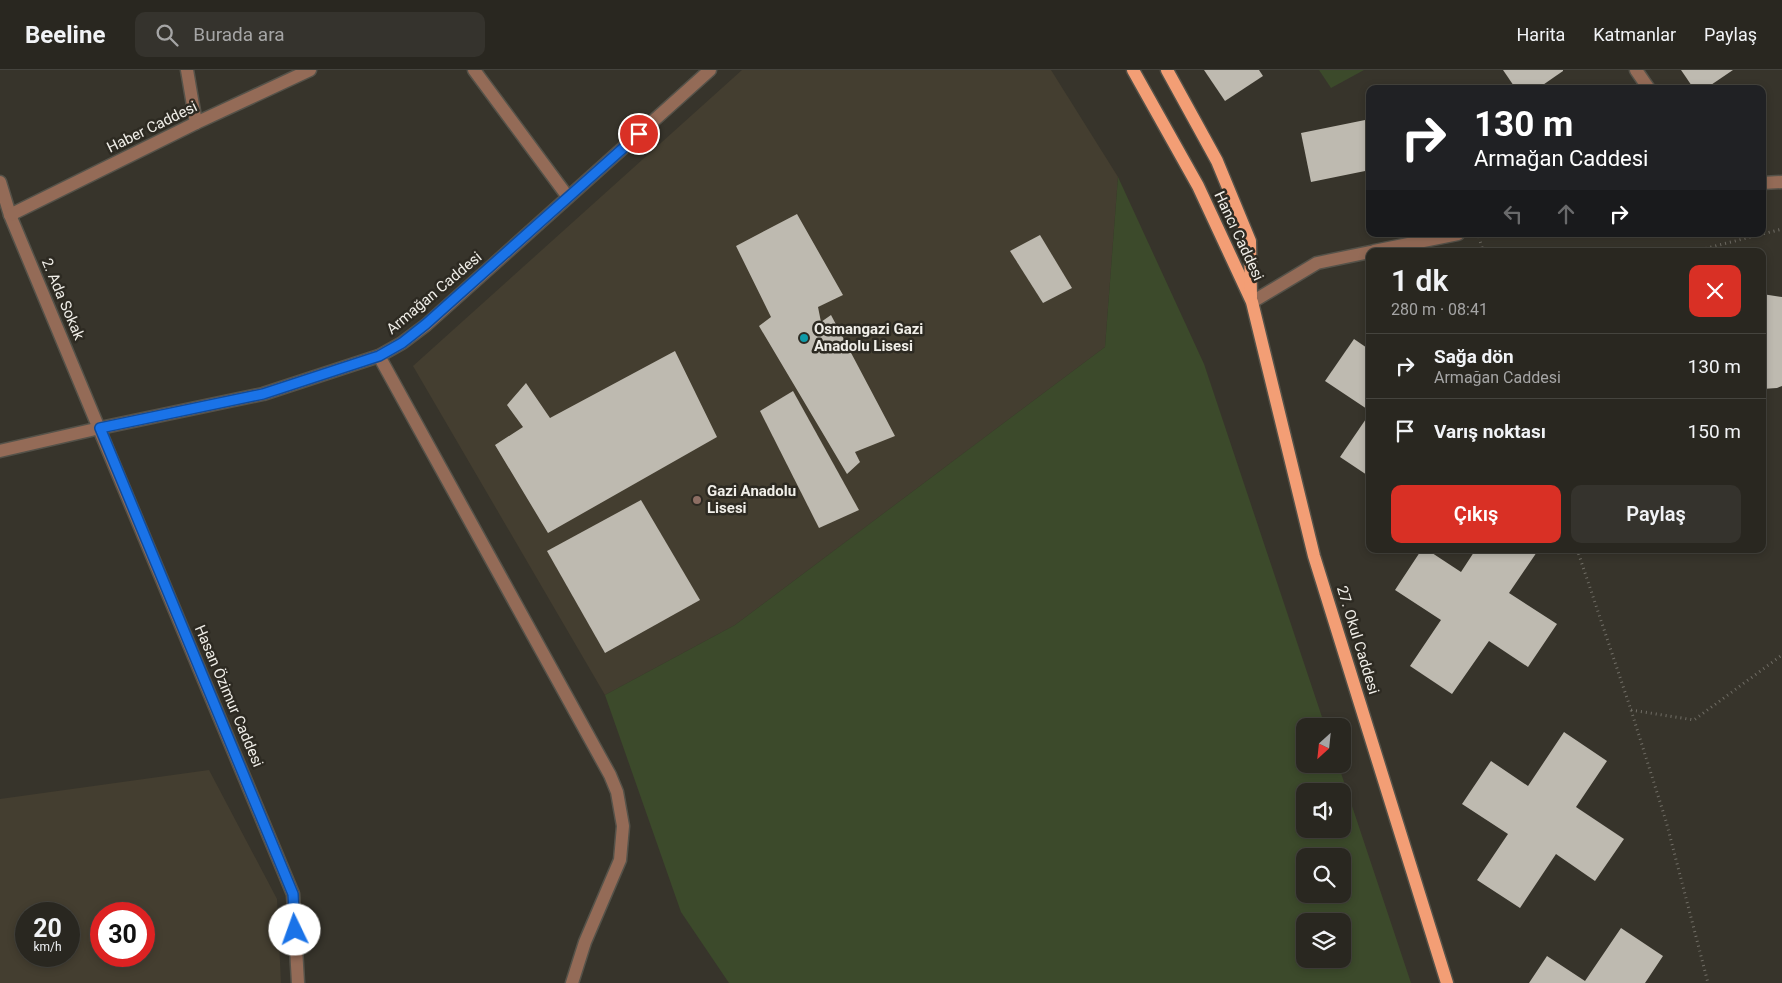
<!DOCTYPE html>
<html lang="tr">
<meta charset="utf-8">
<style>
body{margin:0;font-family:Roboto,sans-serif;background:#35332d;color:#f1f3f6;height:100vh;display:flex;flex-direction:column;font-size:19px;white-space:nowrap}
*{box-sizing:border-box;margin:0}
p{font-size:16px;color:#a5a5a5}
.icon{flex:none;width:28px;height:28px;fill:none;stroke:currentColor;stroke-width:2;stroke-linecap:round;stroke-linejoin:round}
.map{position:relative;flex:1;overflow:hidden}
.panel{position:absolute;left:1366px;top:178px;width:400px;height:305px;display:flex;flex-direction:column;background:#292720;border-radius:10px;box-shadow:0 2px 8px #0003,0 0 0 1px #45443e}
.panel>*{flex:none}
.banner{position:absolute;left:1366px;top:15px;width:400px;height:152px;border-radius:10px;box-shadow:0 2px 8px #0003,0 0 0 1px #45443e;background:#202124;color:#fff;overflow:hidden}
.needle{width:32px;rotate:207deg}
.controls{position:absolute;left:1296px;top:648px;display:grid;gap:10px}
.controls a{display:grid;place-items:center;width:55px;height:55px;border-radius:10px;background:#292720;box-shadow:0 2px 8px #0003,0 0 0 1px #45443e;font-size:25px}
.speed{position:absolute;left:15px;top:832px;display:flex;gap:10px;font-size:25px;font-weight:700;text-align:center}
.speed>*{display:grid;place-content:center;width:65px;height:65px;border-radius:50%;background:#292720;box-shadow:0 2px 8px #0003,0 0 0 1px #45443e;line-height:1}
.speed small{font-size:12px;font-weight:400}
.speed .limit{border:8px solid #d22;background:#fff;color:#111}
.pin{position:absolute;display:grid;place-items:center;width:42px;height:42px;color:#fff;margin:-21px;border:2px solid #fff;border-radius:50%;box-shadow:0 1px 5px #0007}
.me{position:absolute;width:55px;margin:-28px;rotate:357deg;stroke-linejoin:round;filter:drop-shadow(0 0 4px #0008)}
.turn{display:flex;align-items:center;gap:18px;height:105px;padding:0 25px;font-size:22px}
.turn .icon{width:65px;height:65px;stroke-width:2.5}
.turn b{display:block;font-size:35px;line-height:42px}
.lanes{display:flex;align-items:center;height:48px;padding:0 25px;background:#0003;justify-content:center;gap:25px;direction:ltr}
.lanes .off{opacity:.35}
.round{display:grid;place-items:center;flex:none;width:52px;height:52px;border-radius:10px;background:#35332d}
.summary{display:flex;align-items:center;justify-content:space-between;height:85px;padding:0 25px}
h1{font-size:30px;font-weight:600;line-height:38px}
.primary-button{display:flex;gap:10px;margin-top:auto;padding:10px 25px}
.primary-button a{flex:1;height:58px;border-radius:10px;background:#d93025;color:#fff;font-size:20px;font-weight:600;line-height:58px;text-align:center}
.primary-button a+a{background:#35332d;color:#f1f3f6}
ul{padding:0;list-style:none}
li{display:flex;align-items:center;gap:15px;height:65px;padding:0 25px;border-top:1px solid #45443e}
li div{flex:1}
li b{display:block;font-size:19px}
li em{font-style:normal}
header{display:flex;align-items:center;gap:30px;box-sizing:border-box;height:70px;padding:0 25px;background:#292720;border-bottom:1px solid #45443e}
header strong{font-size:24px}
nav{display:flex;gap:28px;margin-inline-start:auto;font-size:18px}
.search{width:350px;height:45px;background:#35332d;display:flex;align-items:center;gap:12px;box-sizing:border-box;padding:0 18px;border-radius:10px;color:#a5a5a5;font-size:19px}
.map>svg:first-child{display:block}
.built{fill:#443e30;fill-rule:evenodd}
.green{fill:#3c4a2b;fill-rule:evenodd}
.building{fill:#bebab0}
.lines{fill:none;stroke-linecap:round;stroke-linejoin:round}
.minor-casing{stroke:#555249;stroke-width:15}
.major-casing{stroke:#555249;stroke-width:15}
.path{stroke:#716e66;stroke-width:3;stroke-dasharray:1 4;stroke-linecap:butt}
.minor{stroke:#946b57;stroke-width:12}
.major{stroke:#f39e75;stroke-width:12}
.route-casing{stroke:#114b97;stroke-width:12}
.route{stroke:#1a73e8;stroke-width:9}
.culture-dot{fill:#0f9aa8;stroke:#2d2a22;stroke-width:2}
.education-dot{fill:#8d6e63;stroke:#2d2a22;stroke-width:2}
.labels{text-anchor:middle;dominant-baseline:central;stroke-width:5;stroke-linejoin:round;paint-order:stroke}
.street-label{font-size:15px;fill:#f0eee8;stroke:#2d2a22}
.poi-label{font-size:15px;font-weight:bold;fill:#f0eee8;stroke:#2d2a22;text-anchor:start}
</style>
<header>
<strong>Beeline</strong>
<div class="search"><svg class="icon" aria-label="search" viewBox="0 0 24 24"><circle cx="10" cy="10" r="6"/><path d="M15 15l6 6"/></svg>Burada ara</div>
<nav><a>Harita</a><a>Katmanlar</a><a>Paylaş</a></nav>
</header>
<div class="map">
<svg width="1782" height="913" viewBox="0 0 1782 913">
<rect width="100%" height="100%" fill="#37342b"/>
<g class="built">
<polygon points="742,0 1051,0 1118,107 1105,277 735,555 605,625 413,296"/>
<path d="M209 700 277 829 281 913H0V729ZM26 844H69V886H26ZM101 844H144V886H101Z"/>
</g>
<g class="green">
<polygon points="1319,0 1364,0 1331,18"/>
<path d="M1118 107 1204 294 1325 656H1305V694H1338L1411 913H729L681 842 605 625 735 555 1105 277ZM1305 721H1342V759H1305ZM1305 786H1342V824H1305ZM1305 851H1342V889H1305Z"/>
</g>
<g class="building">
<polygon points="1204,0 1259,0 1263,6 1225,31"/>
<polygon points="1503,0 1563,0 1563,1 1537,19 1516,19"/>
<polygon points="1681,0 1733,0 1705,19 1694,19"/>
<polygon points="1370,49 1370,100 1311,112 1301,63"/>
<polygon points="797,144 843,225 818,237 821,252 831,245 895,366 855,382 860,392 847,404 759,256 771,247 736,176"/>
<polygon points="1040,165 1072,218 1043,233 1010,181"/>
<polygon points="1762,224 1782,227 1782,316 1777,318 1762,319"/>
<polygon points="1354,269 1370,280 1370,341 1325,311"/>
<polygon points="675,281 717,367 548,463 495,375 523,357 507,335 526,313 550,348"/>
<polygon points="793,321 859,440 819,458 760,341"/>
<polygon points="1370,343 1370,407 1340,387"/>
<polygon points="641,430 700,530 605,583 547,481"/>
<polygon points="1422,479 1426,479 1461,502 1476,479 1539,479 1509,523 1557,554 1528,597 1489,571 1452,624 1410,596 1441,550 1395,520"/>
<polygon points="1564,662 1607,691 1576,737 1624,769 1595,811 1556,784 1520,838 1477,810 1508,764 1462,734 1491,691 1528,716"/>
<polygon points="1621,858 1663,886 1645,913 1529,913 1547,886 1585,911"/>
</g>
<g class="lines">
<defs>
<g id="minor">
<polyline points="187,0 196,53"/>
<polyline points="474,0 568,127"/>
<polyline points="1636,0 1649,19"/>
<polyline points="0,112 10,145 293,824 298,913"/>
<polyline points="1762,113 1782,112"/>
<polyline points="10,145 196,53 310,0"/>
<polyline points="1374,181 1458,164"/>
<polyline points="1252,232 1317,193 1370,182"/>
<polyline points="379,286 610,705 617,722 623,756 620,790 585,872 572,913"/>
<polyline points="0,381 100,358 263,324 379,286 402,273 426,255 710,0"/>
</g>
<g id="major">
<polyline points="1133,0 1198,116 1252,232 1314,486 1447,913"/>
<polyline points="1167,0 1217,91 1250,171 1251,227"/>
</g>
</defs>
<use href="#minor" class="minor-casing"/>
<use href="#major" class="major-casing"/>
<g class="path">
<polyline points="1479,167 1483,181"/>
<polyline points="1696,181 1782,159"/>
<polyline points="1577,479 1631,640 1666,751 1708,913"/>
<polyline points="1631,640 1694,650 1782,585"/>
</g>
<use href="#minor" class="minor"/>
<use href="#major" class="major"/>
</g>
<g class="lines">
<defs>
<polyline id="route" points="295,860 293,824 100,358 263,324 379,286 402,273 426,254 639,64"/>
</defs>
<use href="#route" class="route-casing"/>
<use href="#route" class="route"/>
</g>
<circle class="culture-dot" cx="804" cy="268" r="5"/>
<circle class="education-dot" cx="697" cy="430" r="5"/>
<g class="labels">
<g class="street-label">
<text transform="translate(152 57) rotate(-26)">Haber Caddesi</text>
<text transform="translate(1239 166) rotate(65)">Hancı Caddesi</text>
<text transform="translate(434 223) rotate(-40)">Armağan Caddesi</text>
<text transform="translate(63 229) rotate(67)">2. Ada Sokak</text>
<text transform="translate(1358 570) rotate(73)">27. Okul Caddesi</text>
<text transform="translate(229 626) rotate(67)">Hasan Özimur Caddesi</text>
</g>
<g class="poi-label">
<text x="814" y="259">Osmangazi Gazi<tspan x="814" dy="17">Anadolu Lisesi</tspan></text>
<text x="707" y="421">Gazi Anadolu<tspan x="707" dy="17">Lisesi</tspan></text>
</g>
</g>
</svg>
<div class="controls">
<a><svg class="needle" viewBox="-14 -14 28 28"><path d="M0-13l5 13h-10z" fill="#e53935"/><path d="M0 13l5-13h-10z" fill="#a5a5a5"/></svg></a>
<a><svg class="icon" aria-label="sound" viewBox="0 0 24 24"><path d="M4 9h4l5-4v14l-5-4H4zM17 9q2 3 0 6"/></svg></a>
<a><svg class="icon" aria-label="search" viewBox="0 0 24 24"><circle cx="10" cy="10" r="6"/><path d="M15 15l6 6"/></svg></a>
<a><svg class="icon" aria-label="layers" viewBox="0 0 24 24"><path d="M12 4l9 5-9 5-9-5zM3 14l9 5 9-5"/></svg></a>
</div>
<div class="speed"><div>20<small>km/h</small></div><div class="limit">30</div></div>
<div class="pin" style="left:639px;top:64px;background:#d93025"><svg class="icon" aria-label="arrive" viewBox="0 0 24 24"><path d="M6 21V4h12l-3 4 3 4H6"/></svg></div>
<svg class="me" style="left:295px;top:860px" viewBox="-20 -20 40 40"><circle r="19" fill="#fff"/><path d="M0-13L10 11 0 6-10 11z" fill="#1a73e8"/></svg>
<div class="banner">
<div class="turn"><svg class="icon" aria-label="right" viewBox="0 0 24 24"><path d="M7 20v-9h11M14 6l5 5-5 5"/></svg><div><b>130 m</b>Armağan Caddesi</div></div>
<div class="lanes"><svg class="icon off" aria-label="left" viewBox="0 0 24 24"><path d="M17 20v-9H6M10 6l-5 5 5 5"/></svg><svg class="icon off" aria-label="ahead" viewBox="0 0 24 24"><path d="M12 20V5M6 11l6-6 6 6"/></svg><svg class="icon" aria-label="right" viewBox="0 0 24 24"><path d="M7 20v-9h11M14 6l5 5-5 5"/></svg></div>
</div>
<section class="panel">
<div class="summary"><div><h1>1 dk</h1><p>280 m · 08:41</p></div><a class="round" style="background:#d93025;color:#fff"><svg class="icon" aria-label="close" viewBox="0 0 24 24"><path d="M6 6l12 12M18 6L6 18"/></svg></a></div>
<ul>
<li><svg class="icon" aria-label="right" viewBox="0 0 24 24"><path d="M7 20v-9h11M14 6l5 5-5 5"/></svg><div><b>Sağa dön</b><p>Armağan Caddesi</p></div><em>130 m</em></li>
<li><svg class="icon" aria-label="arrive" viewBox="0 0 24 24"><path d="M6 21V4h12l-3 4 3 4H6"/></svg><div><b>Varış noktası</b></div><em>150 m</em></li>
</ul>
<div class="primary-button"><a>Çıkış</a><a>Paylaş</a></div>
</section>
</div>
